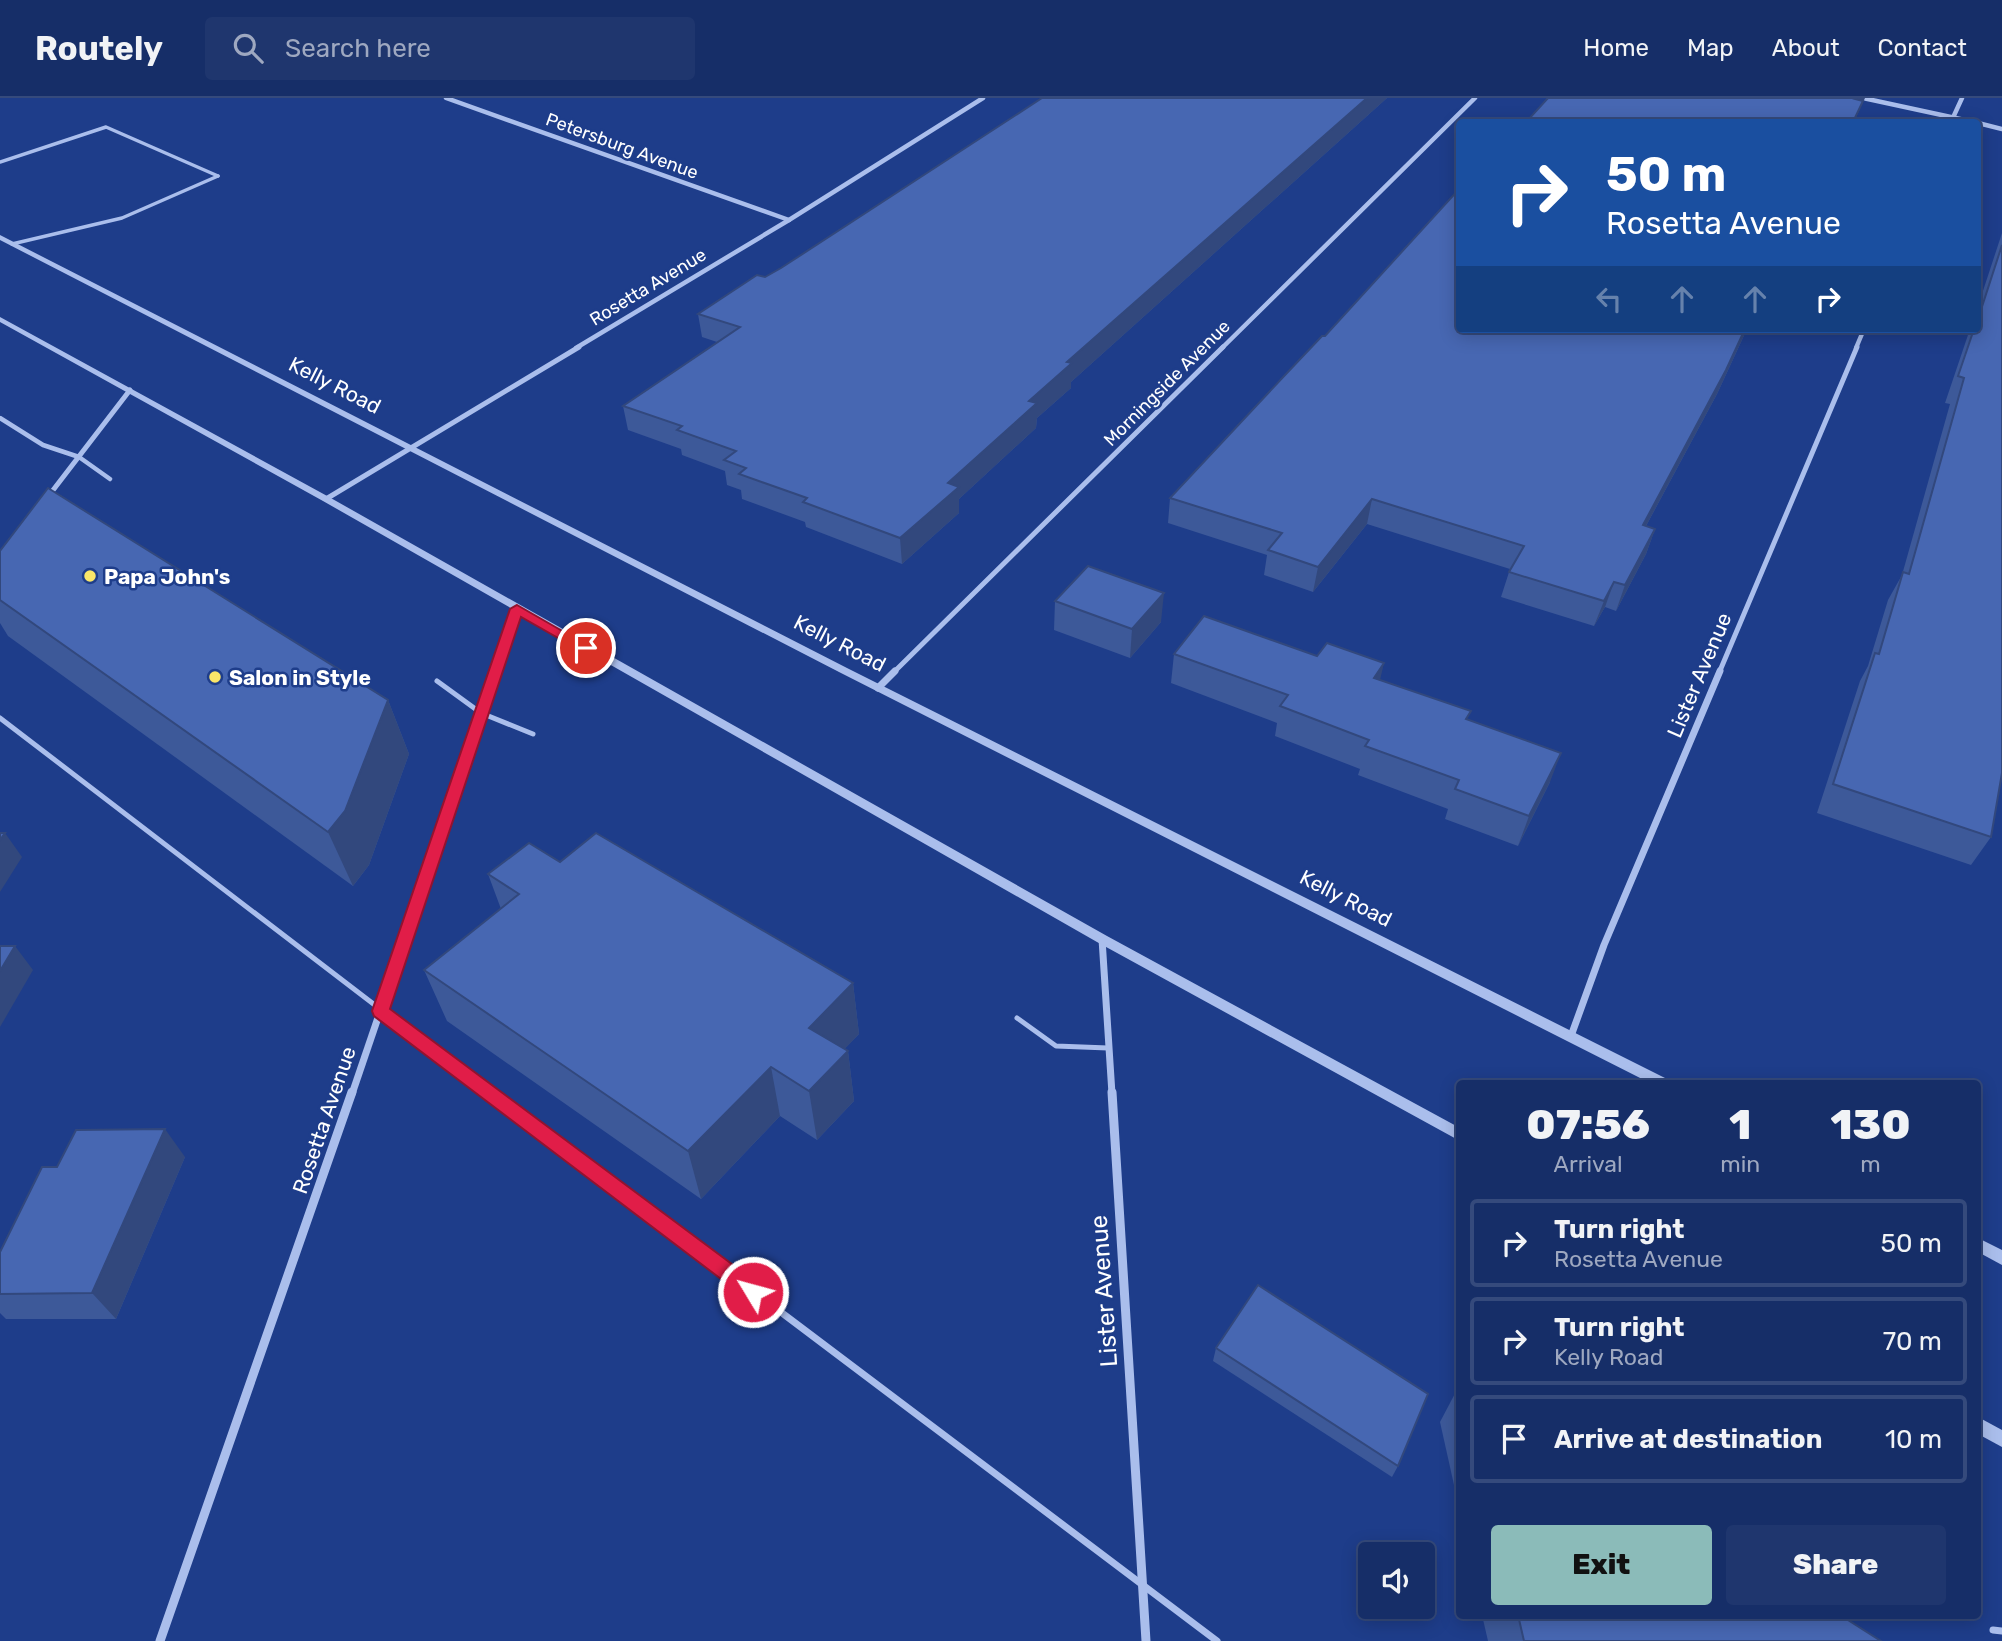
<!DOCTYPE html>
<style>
body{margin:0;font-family:Rubik,sans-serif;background:#1f366e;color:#f1f3f6;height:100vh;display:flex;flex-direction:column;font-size:26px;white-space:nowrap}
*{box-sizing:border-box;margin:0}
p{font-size:23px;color:#9ea8c0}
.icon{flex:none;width:38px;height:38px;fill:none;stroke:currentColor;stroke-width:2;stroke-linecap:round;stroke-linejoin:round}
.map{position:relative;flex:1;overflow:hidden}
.panel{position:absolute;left:1456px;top:982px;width:525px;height:539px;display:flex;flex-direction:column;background:#162e68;border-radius:7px;box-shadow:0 4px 18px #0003,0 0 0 2px #354a7c}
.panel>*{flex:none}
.hud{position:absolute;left:1456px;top:21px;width:525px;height:214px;border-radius:7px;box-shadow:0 4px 18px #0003,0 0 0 2px #354a7c;background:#1a4fa0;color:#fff;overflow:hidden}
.fabs{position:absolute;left:1358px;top:1444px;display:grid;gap:14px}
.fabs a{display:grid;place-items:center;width:77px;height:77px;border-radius:7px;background:#162e68;box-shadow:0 4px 18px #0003,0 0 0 2px #354a7c;font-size:35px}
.pin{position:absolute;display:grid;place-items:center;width:60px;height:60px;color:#fff;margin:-30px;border:4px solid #fff;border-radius:50%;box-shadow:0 2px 7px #0007}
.me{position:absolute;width:77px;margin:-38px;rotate:307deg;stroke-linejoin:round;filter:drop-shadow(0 0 5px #0008)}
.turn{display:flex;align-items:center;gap:24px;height:147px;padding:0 35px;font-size:32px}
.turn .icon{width:91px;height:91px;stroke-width:2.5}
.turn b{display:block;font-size:49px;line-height:60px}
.lanes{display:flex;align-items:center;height:66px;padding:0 35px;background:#0003;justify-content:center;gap:35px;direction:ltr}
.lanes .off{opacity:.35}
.eta{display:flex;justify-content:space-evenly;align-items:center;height:119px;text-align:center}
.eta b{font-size:42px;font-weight:800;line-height:49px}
.button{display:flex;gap:14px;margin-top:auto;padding:14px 35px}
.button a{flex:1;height:80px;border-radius:7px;background:#8bbbb9;color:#111;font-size:28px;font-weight:800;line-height:80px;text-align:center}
.button a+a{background:#1f366e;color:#f1f3f6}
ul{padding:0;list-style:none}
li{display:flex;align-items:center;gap:21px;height:88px;margin:0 14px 10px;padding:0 21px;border:4px solid #354a7c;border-radius:7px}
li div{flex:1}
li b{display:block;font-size:26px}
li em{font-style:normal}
header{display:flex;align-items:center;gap:42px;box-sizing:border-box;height:98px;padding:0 35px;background:#162e68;border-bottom:2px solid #354a7c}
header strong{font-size:33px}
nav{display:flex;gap:38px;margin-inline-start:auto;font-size:24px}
.search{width:490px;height:63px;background:#1f366e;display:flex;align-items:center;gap:18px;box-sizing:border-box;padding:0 24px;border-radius:7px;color:#9ea8c0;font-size:26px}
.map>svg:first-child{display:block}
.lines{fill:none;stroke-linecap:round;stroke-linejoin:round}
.service-far3{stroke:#aabeec;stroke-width:3.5}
.service-far2{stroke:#aabeec;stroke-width:4.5}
.service-far1{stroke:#aabeec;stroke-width:5}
.service{stroke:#aabeec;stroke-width:7}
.minor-far3{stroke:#aabeec;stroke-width:4.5}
.minor-far2{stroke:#aabeec;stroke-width:5}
.minor-far1{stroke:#aabeec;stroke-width:7}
.minor{stroke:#aabeec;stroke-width:9}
.tertiary{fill:#aabeec;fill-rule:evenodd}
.wall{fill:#3d5999}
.shaded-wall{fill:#32487d}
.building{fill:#4767b2;stroke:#32487d;stroke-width:2}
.route{fill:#e11d48;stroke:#92132f;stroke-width:2}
.poi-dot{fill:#fae669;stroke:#1e3d8a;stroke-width:2.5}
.labels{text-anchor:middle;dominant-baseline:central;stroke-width:5;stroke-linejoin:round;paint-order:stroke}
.far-street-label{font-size:18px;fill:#fff;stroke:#1e3d8a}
.street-label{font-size:21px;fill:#fff;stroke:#1e3d8a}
.poi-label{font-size:21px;font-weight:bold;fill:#fff;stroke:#1e3d8a;text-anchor:start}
.near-street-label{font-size:24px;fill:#fff;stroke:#1e3d8a}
</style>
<header>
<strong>Routely</strong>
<div class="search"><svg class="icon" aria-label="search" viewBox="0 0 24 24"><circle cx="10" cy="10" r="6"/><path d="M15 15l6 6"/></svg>Search here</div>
<nav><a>Home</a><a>Map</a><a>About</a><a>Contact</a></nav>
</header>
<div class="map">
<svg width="2002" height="1543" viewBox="0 0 2002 1543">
<rect width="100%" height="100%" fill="#1e3d8a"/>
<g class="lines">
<g class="service-far3">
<polyline points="0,64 106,29 218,78"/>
<polyline points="12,146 122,120 218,78"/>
</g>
<polyline class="service-far2" points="0,320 43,347 79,359 110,381"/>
<g class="service-far1">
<polyline points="437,583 481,615 533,636"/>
<polyline points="0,620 491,996"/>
<polyline points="1017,920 1056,948 1108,950"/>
</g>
<g class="service">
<polyline points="489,994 1217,1543"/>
<polyline points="1993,1532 2002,1533"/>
</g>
<g class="minor-far3">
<polyline points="446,0 789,122"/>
<polyline points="1863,0 1974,24"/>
<polyline points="1951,24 1962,0"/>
<polyline points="1978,25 2002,31"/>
<polyline points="576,250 789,122 983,0"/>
<polyline points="1222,250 1475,0"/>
<polyline points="1856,250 1864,231"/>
</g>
<g class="minor-far2">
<polyline points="47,400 130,292"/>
<polyline points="326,401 579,249"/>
<polyline points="495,575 517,511"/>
<polyline points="893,575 1223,249"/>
<polyline points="1719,575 1857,249"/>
</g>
<g class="minor-far1">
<polyline points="878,590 895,573"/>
<polyline points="1102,841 1112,996"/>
<polyline points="1571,938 1604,847 1720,573"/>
<polyline points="352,996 496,573"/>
</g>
<g class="minor">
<polyline points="1112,994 1146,1543"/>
<polyline points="160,1543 352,994"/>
</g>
<g class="tertiary">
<polygon points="0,137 847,570 1667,981 1669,985 1650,985 839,574 0,142"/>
<polygon points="0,219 329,399 1107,838 1460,1030 1460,1043 1097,844 323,403 0,224"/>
<polygon points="1978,1140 2002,1152 2002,1167 1978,1154"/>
<polygon points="1978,1319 2002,1332 2002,1349 1978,1336"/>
</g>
</g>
<g class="wall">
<polygon points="1042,0 1387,0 1071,284 1071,290 1037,320 1036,330 959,401 959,415 902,466 806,429 805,424 742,401 741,392 727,387 725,373 682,357 681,351 628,332 623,308 717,244 702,239 698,216 781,170"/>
<polygon points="2002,135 2002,675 1991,739 1971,767 1817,715 1860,583 1868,568 1888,502 1902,477 1950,306 1945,305 1970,231 1978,231 1978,208"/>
<polygon points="1460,231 1747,231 1717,296 1646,428 1655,431 1646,456 1616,513 1605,509 1594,528 1501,499 1510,471 1367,426 1313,494 1264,477 1267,457 1168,425 1170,400 1325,238"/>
<polygon points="0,453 388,602 409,656 369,767 353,788 8,538 0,525"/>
<polygon points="1055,503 1161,524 1130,560 1054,532"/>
<polygon points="1174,556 1380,582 1468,622 1550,684 1518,748 1445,721 1448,711 1358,677 1360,671 1275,638 1277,625 1171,585"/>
<polygon points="560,764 853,885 859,936 844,951 848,953 854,1003 817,1042 780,1018 701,1101 447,923 424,872 501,811 488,776"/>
<polygon points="185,1059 116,1221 6,1221 0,1215 0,1154 57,1069"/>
<polygon points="1216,1250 1398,1368 1392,1379 1213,1263"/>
<polygon points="1460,1286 1460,1414 1440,1324"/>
<polygon points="1482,1517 1840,1517 1881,1543 1488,1543"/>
</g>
<g class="shaded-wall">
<polygon points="1367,0 1387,0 1071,284 1071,290 1037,320 1036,330 959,401 959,415 902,466 900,440 948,385 1067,264"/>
<polygon points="1857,0 1865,0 1854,24 1853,24 1847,22"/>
<polygon points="1745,231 1747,231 1717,296 1633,452 1643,427"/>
<polygon points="1372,401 1367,426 1313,494 1318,469"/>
<polygon points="1655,431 1646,456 1616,513 1625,487"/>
<polygon points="1614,484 1605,509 1594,528 1604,503"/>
<polygon points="1164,495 1161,524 1130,560 1132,531"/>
<polygon points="1384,565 1377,595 1374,580"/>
<polygon points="388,602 409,656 369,767 353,788 328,734"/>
<polygon points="1561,655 1550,684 1518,748 1529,718"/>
<polygon points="5,735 22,759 0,794 0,742"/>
<polygon points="15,848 33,872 0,929 0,873"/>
<polygon points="853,885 859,936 817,980 809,930"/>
<polygon points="848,953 854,1003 817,1042 809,993"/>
<polygon points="771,969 780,1018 701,1101 688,1053"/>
<polygon points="165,1031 185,1059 116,1221 92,1195"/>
</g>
<g class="building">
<polygon points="1042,0 1367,0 1067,264 1072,265 1029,303 1037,305 948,385 959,389 900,440 803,404 807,400 739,376 746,370 724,362 736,353 677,332 682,328 623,308 740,229 698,216 757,177 765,179 781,170"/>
<polygon points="1548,0 1857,0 1855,1 1863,3 1853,24 1526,24"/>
<polygon points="1460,90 1460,231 1745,231 1726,272 1643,427 1655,431 1625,487 1614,484 1604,503 1509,474 1524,448 1372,401 1318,469 1268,452 1282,435 1170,400 1286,276 1322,238 1325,238"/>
<polygon points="2002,147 2002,675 1991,739 1833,686 1875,555 1879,556 1903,474 1909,476 1964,280 1958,278 1974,231 1978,231 1978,221"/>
<polygon points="48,390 388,602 345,713 328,734 0,502 0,453"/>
<polygon points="1088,468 1164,495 1132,531 1055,503"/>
<polygon points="1204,518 1317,558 1327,545 1384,565 1374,580 1471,613 1466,621 1561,655 1529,718 1455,691 1459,682 1365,648 1369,642 1280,608 1288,597 1174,556"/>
<polygon points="0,735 5,735 0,742"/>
<polygon points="596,735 853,885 809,930 848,953 809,993 771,969 688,1053 424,872 519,796 488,776 529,745 560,764"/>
<polygon points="0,848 15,848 0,873"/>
<polygon points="165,1031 92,1195 0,1196 0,1154 42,1069 57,1069 76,1032"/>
<polygon points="1258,1187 1428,1296 1398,1368 1216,1250"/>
<polygon points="1518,1517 1840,1517 1881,1543 1524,1543"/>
</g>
<polygon class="route" points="517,507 592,550 590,553 581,553 521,519 390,911 760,1187 763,1194 760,1200 753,1203 746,1200 374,918 372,913 510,511"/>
<g class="poi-dot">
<circle cx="90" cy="478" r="7"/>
<circle cx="215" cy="579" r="7"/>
</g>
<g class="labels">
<g class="far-street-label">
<text transform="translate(622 48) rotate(20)">Petersburg Avenue</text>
<text transform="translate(648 189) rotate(-31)">Rosetta Avenue</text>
<text transform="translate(1167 285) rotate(-45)">Morningside Avenue</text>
</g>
<g class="street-label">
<text transform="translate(335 287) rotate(27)">Kelly Road</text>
<text transform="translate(840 545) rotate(27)">Kelly Road</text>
<text transform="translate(1699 577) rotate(-67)">Lister Avenue</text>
<text transform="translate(1346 800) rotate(27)">Kelly Road</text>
<text transform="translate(324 1022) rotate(-71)">Rosetta Avenue</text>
</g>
<g class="poi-label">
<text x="104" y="478">Papa John's</text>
<text x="229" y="579">Salon in Style</text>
</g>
<g class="near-street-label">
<text transform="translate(1104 1193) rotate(-94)">Lister Avenue</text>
</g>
</g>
</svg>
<div class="fabs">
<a><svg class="icon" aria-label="sound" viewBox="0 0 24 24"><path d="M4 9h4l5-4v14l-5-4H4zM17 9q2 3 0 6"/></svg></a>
</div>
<div class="pin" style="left:586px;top:550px;background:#d93025"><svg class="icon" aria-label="arrive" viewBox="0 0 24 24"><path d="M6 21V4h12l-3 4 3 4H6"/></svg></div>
<svg class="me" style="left:753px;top:1194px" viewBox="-20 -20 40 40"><circle r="17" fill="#e11d48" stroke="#fff" stroke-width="3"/><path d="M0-11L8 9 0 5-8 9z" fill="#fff"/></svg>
<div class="hud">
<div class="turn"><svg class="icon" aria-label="right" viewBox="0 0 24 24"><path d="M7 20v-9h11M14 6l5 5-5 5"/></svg><div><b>50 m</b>Rosetta Avenue</div></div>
<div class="lanes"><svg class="icon off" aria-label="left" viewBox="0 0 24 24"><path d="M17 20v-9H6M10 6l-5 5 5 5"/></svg><svg class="icon off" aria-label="ahead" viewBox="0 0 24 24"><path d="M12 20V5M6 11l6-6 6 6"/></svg><svg class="icon off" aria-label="ahead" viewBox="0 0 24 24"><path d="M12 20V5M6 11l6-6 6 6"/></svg><svg class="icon" aria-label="right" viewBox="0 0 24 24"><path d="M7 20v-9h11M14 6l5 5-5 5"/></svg></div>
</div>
<section class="panel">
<div class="eta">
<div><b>07:56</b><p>Arrival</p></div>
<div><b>1</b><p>min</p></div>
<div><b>130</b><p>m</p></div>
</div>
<ul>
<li><svg class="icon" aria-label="right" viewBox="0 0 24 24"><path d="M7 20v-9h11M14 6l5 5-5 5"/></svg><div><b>Turn right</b><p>Rosetta Avenue</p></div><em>50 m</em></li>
<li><svg class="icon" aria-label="right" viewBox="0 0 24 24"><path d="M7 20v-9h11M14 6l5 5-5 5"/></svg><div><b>Turn right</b><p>Kelly Road</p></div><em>70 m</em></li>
<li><svg class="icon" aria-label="arrive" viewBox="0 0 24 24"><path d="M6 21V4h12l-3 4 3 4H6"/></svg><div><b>Arrive at destination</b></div><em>10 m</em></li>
</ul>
<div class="button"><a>Exit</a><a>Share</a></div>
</section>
</div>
